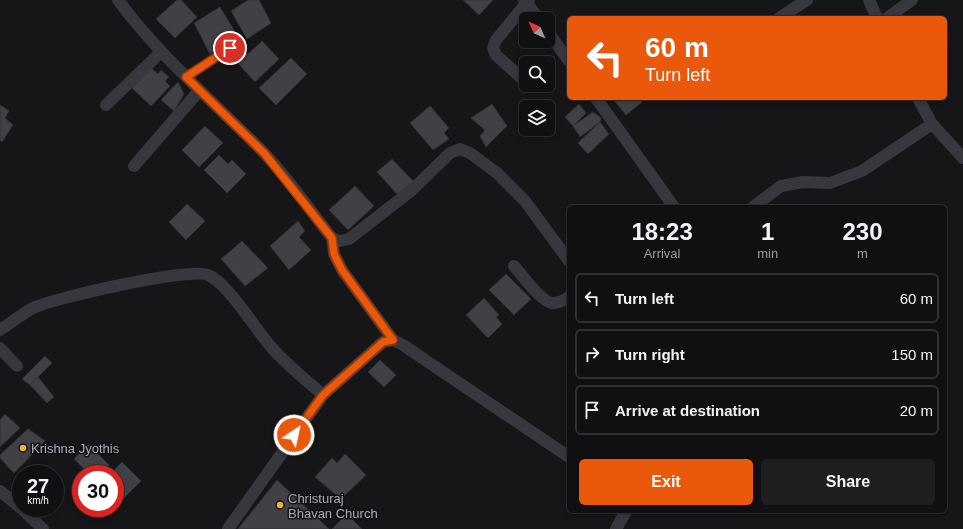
<!DOCTYPE html>
<style>
body{margin:0;font-family:Helvetica,sans-serif;background:#1e1e20;color:#f1f3f6;height:100vh;display:flex;flex-direction:column;font-size:15px;white-space:nowrap}
*{box-sizing:border-box;margin:0}
p{font-size:13px;color:#9c9d9f}
.icon{flex:none;width:22px;height:22px;fill:none;stroke:currentColor;stroke-width:2;stroke-linecap:round;stroke-linejoin:round}
.map{position:relative;flex:1;overflow:hidden}
.drawer{position:absolute;left:567px;top:205px;width:380px;height:308px;display:flex;flex-direction:column;background:#101012;border-radius:6px;box-shadow:0 2px 6px #0003,0 0 0 1px #303032}
.drawer>*{flex:none}
.banner{position:absolute;left:567px;top:16px;width:380px;height:84px;border-radius:6px;box-shadow:0 2px 6px #0003,0 0 0 1px #303032;background:#ea580c;color:#fff;overflow:hidden}
.needle{width:26px;rotate:315deg}
.fabs{position:absolute;left:519px;top:12px;display:grid;gap:8px}
.fabs a{display:grid;place-items:center;width:36px;height:36px;border-radius:6px;background:#101012;box-shadow:0 2px 6px #0003,0 0 0 1px #303032;font-size:20px}
.speed{position:absolute;left:12px;top:465px;display:flex;gap:8px;font-size:20px;font-weight:700;text-align:center}
.speed>*{display:grid;place-content:center;width:52px;height:52px;border-radius:50%;background:#101012;box-shadow:0 2px 6px #0003,0 0 0 1px #303032;line-height:1}
.speed small{font-size:10px;font-weight:400}
.speed .limit{border:6px solid #d22;background:#fff;color:#111}
.pin{position:absolute;display:grid;place-items:center;width:34px;height:34px;color:#fff;margin:-17px;border:2px solid #fff;border-radius:50%;box-shadow:0 1px 4px #0007}
.me{position:absolute;width:44px;margin:-22px;rotate:34deg;stroke-linejoin:round;filter:drop-shadow(0 0 3px #0008)}
.turn{display:flex;align-items:center;gap:14px;height:84px;padding:0 12px;font-size:18px}
.turn .icon{width:52px;height:52px;stroke-width:2.5}
.turn b{display:block;font-size:28px;line-height:34px}
.eta{display:flex;justify-content:space-evenly;align-items:center;height:68px;text-align:center}
.eta b{font-size:24px;font-weight:600;line-height:28px}
.primary-button{display:flex;gap:8px;margin-top:auto;padding:8px 12px}
.primary-button a{flex:1;height:46px;border-radius:6px;background:#ea580c;color:#fff;font-size:16px;font-weight:600;line-height:46px;text-align:center}
.primary-button a+a{background:#1e1e20;color:#f1f3f6}
ul{padding:0;list-style:none}
li{display:flex;align-items:center;gap:12px;height:50px;margin:0 8px 6px;padding:0 4px;border:2px solid #303032;border-radius:6px}
li div{flex:1}
li b{display:block;font-size:15px}
li em{font-style:normal}
.map>svg:first-child{display:block}
.building{fill:#404145;stroke:#303034}
.lines{fill:none;stroke-linecap:round;stroke-linejoin:round}
.lane{stroke:#37383d;stroke-width:6}
.street{stroke:#37383d;stroke-width:12}
.route-casing{stroke:#983908;stroke-width:10}
.route{stroke:#ea580c;stroke-width:7}
.poi-dot{fill:#f2b134;stroke:#111113;stroke-width:1.5}
.labels{text-anchor:middle;dominant-baseline:central;stroke-width:3;stroke-linejoin:round;paint-order:stroke}
.poi-label{font-size:13px;fill:#a8adb8;stroke:#111113;text-anchor:start}
</style>
<div class="map">
<svg width="963" height="529" viewBox="0 0 963 529">
<rect width="100%" height="100%" fill="#161618"/>
<g class="building">
<polygon points="177,0 181,0 197,17 175,38 156,19"/>
<polygon points="248,0 259,0 271,23 247,39 231,11"/>
<polygon points="463,0 493,0 479,15"/>
<polygon points="220,7 237,35 210,54 194,23"/>
<polygon points="262,41 279,59 255,82 236,61 246,52 248,54"/>
<polygon points="291,58 307,74 276,105 259,88"/>
<polygon points="151,68 158,74 161,70 169,77 165,81 170,86 151,106 132,88"/>
<polygon points="178,82 184,94 174,111 161,100"/>
<polygon points="612,98 638,98 642,102 626,115"/>
<polygon points="492,104 507,126 486,147 480,136 485,130 471,118"/>
<polygon points="579,104 586,113 573,126 565,117"/>
<polygon points="0,105 9,111 5,118 13,125 2,142 0,140"/>
<polygon points="430,106 449,128 444,133 449,139 433,150 410,123"/>
<polygon points="593,112 601,118 600,122 580,137 573,126"/>
<polygon points="600,122 609,134 588,154 578,143"/>
<polygon points="205,126 223,143 199,167 182,150"/>
<polygon points="219,155 228,164 232,160 246,174 227,193 204,170"/>
<polygon points="392,159 413,181 398,195 377,172"/>
<polygon points="355,186 374,206 348,230 329,210"/>
<polygon points="187,204 205,221 186,240 169,222"/>
<polygon points="298,221 305,231 299,237 311,250 289,270 270,246"/>
<polygon points="242,241 268,268 245,286 221,259"/>
<polygon points="506,274 531,299 514,315 489,290"/>
<polygon points="484,298 499,315 496,317 502,324 488,338 466,315"/>
<polygon points="45,356 52,363 30,385 22,379"/>
<polygon points="380,360 396,375 384,387 368,372"/>
<polygon points="38,377 54,397 47,403 30,385"/>
<polygon points="5,414 20,428 0,447 0,420"/>
<polygon points="28,429 45,441 14,473 0,458 0,455"/>
<polygon points="28,429 45,441 14,473 0,458 0,455"/>
<polygon points="88,444 109,465 100,474 89,474 74,459"/>
<polygon points="345,454 366,475 341,499 315,477 332,458 337,463"/>
<polygon points="122,462 141,481 121,501 115,496 115,474 110,474"/>
<polygon points="277,480 329,529 238,529"/>
<polygon points="347,514 362,529 332,529"/>
</g>
<g class="lines">
<polyline class="lane" points="186,77 240,41"/>
<g class="street">
<path d="M118 0C160 57 214 102 263 152 287 176 310 211 332 238L340 241 349 239 412 190 450 153 460 149 470 153 497 173 525 201 569 261"/>
<polyline points="524,0 539,19"/>
<polyline points="869,0 877,18"/>
<polyline points="779,18 807,0"/>
<polyline points="887,18 912,0"/>
<polyline points="548,32 569,61"/>
<polyline points="526,82 496,55 493,48 496,40 529,0"/>
<polyline points="596,98 674,207"/>
<polyline points="918,98 932,124 963,158"/>
<polyline points="106,105 161,52"/>
<polyline points="134,166 199,91"/>
<polyline points="753,207 781,186 803,182 830,183 862,171 932,124"/>
<polyline points="332,238 334,254 342,270 393,340"/>
<path d="M514 266C522 275 541 302 552 303 558 304 564 300 569 297"/>
<path d="M0 330C11 323 22 314 33 308 54 298 190 267 208 275 227 282 256 330 272 348 287 365 306 380 323 395L228 529"/>
<polyline points="0,348 17,366"/>
<polyline points="323,395 383,342 393,340 403,345 569,457"/>
<polyline points="0,491 21,508"/>
<polyline points="21,508 43,529"/>
<polyline points="616,529 626,511"/>
</g>
</g>
<g class="lines">
<defs>
<polyline id="route" points="230,48 186,77 264,153 332,238 334,254 342,270 393,340 383,342 323,395 294,435"/>
</defs>
<use href="#route" class="route-casing"/>
<use href="#route" class="route"/>
</g>
<g class="poi-dot">
<circle cx="23" cy="448" r="4"/>
<circle cx="280" cy="505" r="4"/>
</g>
<g class="labels">
<g class="poi-label">
<text x="31" y="448">Krishna Jyothis</text>
<text x="288" y="498">Christuraj<tspan x="288" dy="15">Bhavan Church</tspan></text>
</g>
</g>
</svg>
<div class="fabs">
<a><svg class="needle" viewBox="-14 -14 28 28"><path d="M0-13l5 13h-10z" fill="#e53935"/><path d="M0 13l5-13h-10z" fill="#9c9d9f"/></svg></a>
<a><svg class="icon" aria-label="search" viewBox="0 0 24 24"><circle cx="10" cy="10" r="6"/><path d="M15 15l6 6"/></svg></a>
<a><svg class="icon" aria-label="layers" viewBox="0 0 24 24"><path d="M12 4l9 5-9 5-9-5zM3 14l9 5 9-5"/></svg></a>
</div>
<div class="speed"><div>27<small>km/h</small></div><div class="limit">30</div></div>
<div class="pin" style="left:230px;top:48px;background:#d93025"><svg class="icon" aria-label="arrive" viewBox="0 0 24 24"><path d="M6 21V4h12l-3 4 3 4H6"/></svg></div>
<svg class="me" style="left:294px;top:435px" viewBox="-20 -20 40 40"><circle r="17" fill="#ea580c" stroke="#fff" stroke-width="3"/><path d="M0-11L8 9 0 5-8 9z" fill="#fff"/></svg>
<div class="banner">
<div class="turn"><svg class="icon" aria-label="left" viewBox="0 0 24 24"><path d="M17 20v-9H6M10 6l-5 5 5 5"/></svg><div><b>60 m</b>Turn left</div></div>
</div>
<section class="drawer">
<div class="eta">
<div><b>18:23</b><p>Arrival</p></div>
<div><b>1</b><p>min</p></div>
<div><b>230</b><p>m</p></div>
</div>
<ul>
<li><svg class="icon" aria-label="left" viewBox="0 0 24 24"><path d="M17 20v-9H6M10 6l-5 5 5 5"/></svg><div><b>Turn left</b></div><em>60 m</em></li>
<li><svg class="icon" aria-label="right" viewBox="0 0 24 24"><path d="M7 20v-9h11M14 6l5 5-5 5"/></svg><div><b>Turn right</b></div><em>150 m</em></li>
<li><svg class="icon" aria-label="arrive" viewBox="0 0 24 24"><path d="M6 21V4h12l-3 4 3 4H6"/></svg><div><b>Arrive at destination</b></div><em>20 m</em></li>
</ul>
<div class="primary-button"><a>Exit</a><a>Share</a></div>
</section>
</div>
